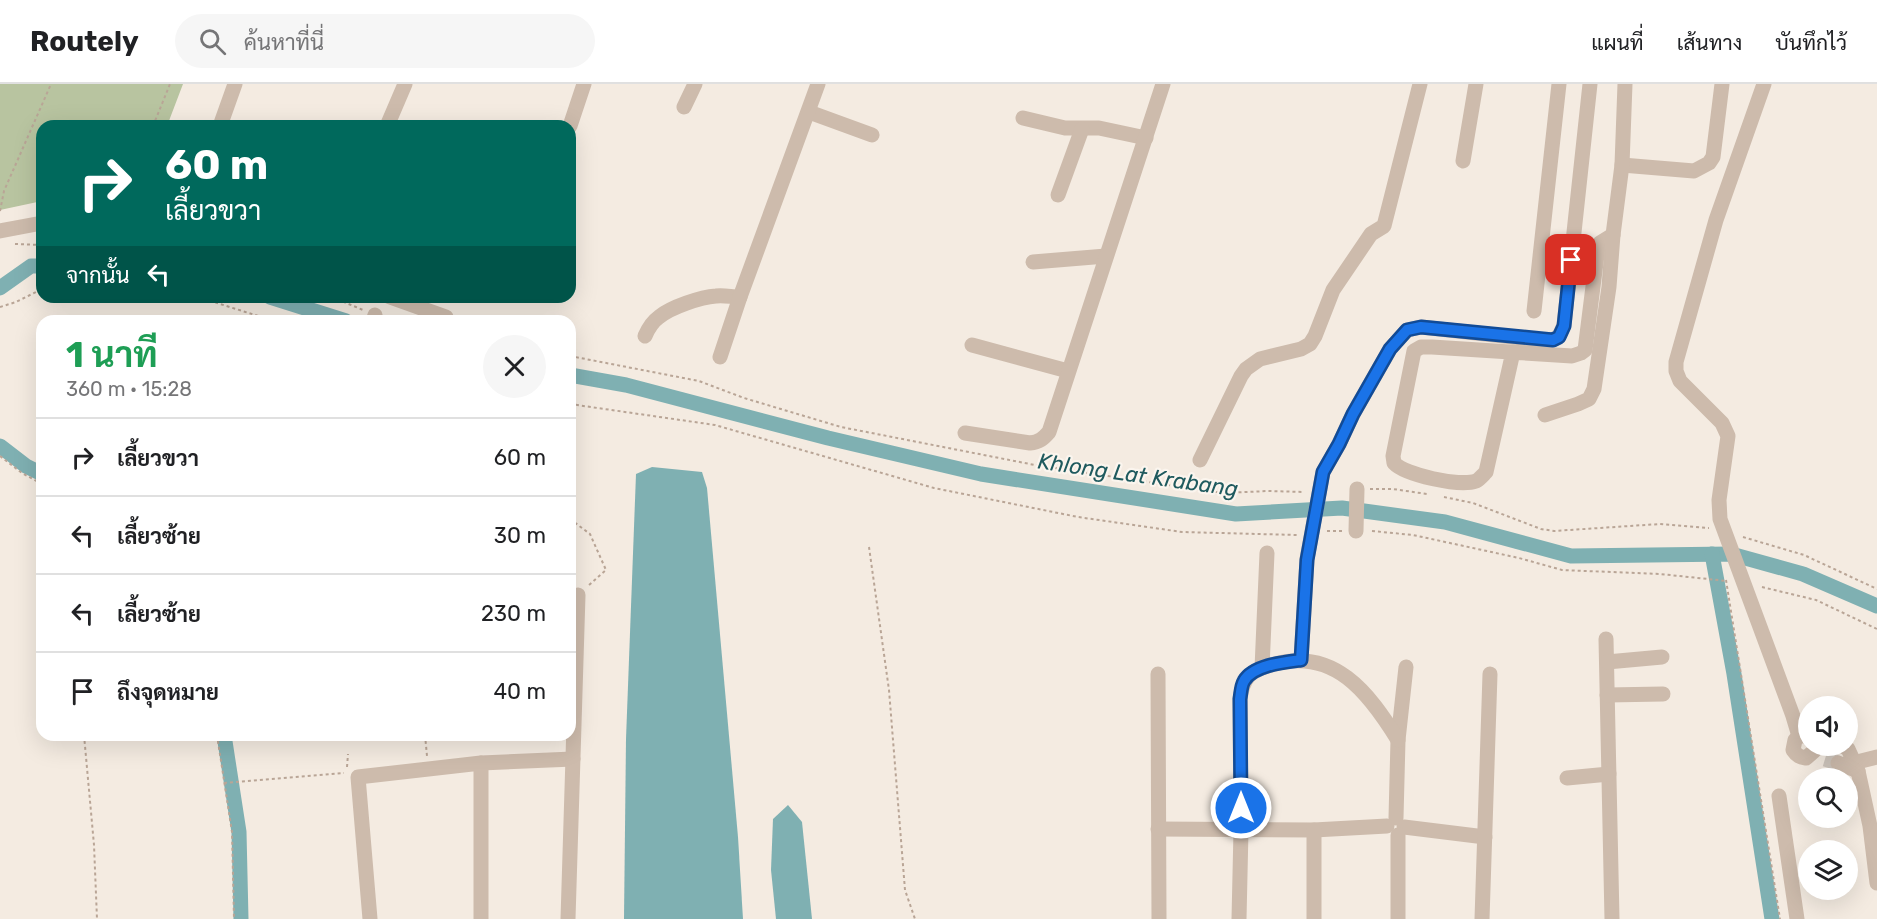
<!DOCTYPE html>
<html lang="th">
<meta charset="utf-8">
<style>
body{margin:0;font-family:Rubik,Sarabun,sans-serif;background:#f6f6f6;color:#202124;height:100vh;display:flex;flex-direction:column;font-size:22px;white-space:nowrap}
*{box-sizing:border-box;margin:0}
p{font-size:20px;color:#757577}
.icon{flex:none;width:33px;height:33px;fill:none;stroke:currentColor;stroke-width:2;stroke-linecap:round;stroke-linejoin:round}
.map{position:relative;flex:1;overflow:hidden}
.panel{position:absolute;left:36px;top:231px;width:540px;height:426px;display:flex;flex-direction:column;background:#fff;border-radius:18px;box-shadow:0 6px 24px #0002}
.panel>*{flex:none}
.top-card{position:absolute;left:36px;top:36px;width:540px;height:183px;border-radius:18px;box-shadow:0 6px 24px #0002;background:#00695c;color:#fff;overflow:hidden}
.tools{position:absolute;left:1798px;top:612px;display:grid;gap:12px}
.tools a{display:grid;place-items:center;width:60px;height:60px;border-radius:50%;background:#fff;box-shadow:0 6px 24px #0002;font-size:30px}
.pin{position:absolute;display:grid;place-items:center;width:51px;height:51px;color:#fff;margin:-26px;border-radius:12px;box-shadow:0 3px 9px #0006}
.me{position:absolute;width:66px;margin:-33px;rotate:0deg;stroke-linejoin:round;filter:drop-shadow(0 0 4px #0008)}
.turn{display:flex;align-items:center;gap:21px;height:126px;padding:0 30px;font-size:27px}
.turn .icon{width:78px;height:78px;stroke-width:2.5}
.turn b{display:block;font-size:42px;line-height:51px}
.then{display:flex;align-items:center;height:57px;padding:0 30px;background:#0003;gap:12px;font-size:22px}
.round{display:grid;place-items:center;flex:none;width:63px;height:63px;border-radius:32px;background:#f6f6f6}
.overview{display:flex;align-items:center;justify-content:space-between;height:102px;padding:0 30px}
h1{font-size:36px;font-weight:700;line-height:45px;color:#1e9e55}
ul{padding:0;list-style:none}
li{display:flex;align-items:center;gap:18px;height:78px;padding:0 30px;border-top:2px solid #e0e0e0}
li div{flex:1}
li b{display:block;font-size:22px}
li em{font-style:normal}
header{display:flex;align-items:center;gap:36px;box-sizing:border-box;height:84px;padding:0 30px;background:#fff;border-bottom:2px solid #e0e0e0}
header strong{font-size:28px}
nav{display:flex;gap:33px;margin-inline-start:auto;font-size:21px}
.search{width:420px;height:54px;background:#f6f6f6;display:flex;align-items:center;gap:15px;box-sizing:border-box;padding:0 21px;border-radius:33px;color:#757577;font-size:22px}
.map>svg:first-child{display:block}
.green{fill:#b8c4a0}
.water{fill:#7fb0b2}
.lines{fill:none;stroke-linecap:round;stroke-linejoin:round}
.canal{stroke:#7fb0b2;stroke-width:15}
.minor-tunnel{stroke:#cfc6bd;stroke-width:15;stroke-dasharray:15 8;stroke-linecap:butt}
.path{stroke:#b9a596;stroke-width:2;stroke-dasharray:3 3;stroke-linecap:butt}
.minor{stroke:#cdbbac;stroke-width:15}
.route-casing{stroke:#114b97;stroke-width:15}
.route{stroke:#1a73e8;stroke-width:10}
.labels{text-anchor:middle;dominant-baseline:central;stroke-width:4.5;stroke-linejoin:round;paint-order:stroke}
.water-label{font-size:22px;font-style:italic;fill:#1f5a5e;stroke:#fbf5ee}
</style>
<header>
<strong>Routely</strong>
<div class="search"><svg class="icon" aria-label="search" viewBox="0 0 24 24"><circle cx="10" cy="10" r="6"/><path d="M15 15l6 6"/></svg>ค้นหาที่นี่</div>
<nav><a>แผนที่</a><a>เส้นทาง</a><a>บันทึกไว้</a></nav>
</header>
<div class="map">
<svg width="1877" height="835" viewBox="0 0 1877 835">
<rect width="100%" height="100%" fill="#f4ebe1"/>
<polygon class="green" points="0,0 183,0 167,42 42,42 42,117 0,126"/>
<g class="water">
<polygon points="652,383 702,388 707,404 738,753 743,835 624,835 626,655 636,390"/>
<polygon points="788,721 802,738 812,835 776,835 771,786 773,735"/>
</g>
<g class="lines">
<g class="canal">
<polyline points="0,204 31,182 42,182"/>
<polyline points="270,213 346,237"/>
<polyline points="570,291 626,301 828,354 981,390 1236,430 1342,424 1445,438 1571,472 1731,470 1803,490 1877,522"/>
<polyline points="0,362 26,382 42,390"/>
<polyline points="1712,470 1734,590 1772,835"/>
<polyline points="224,651 239,748 241,835"/>
</g>
<polyline class="minor-tunnel" points="1825,675 1838,679"/>
<g class="path">
<polyline points="153,42 170,0"/>
<polyline points="0,127 4,107 51,0"/>
<polyline points="15,160 42,161"/>
<polyline points="198,213 274,237"/>
<polyline points="332,213 363,226"/>
<polyline points="0,223 16,218 42,205"/>
<polyline points="388,235 394,237"/>
<polyline points="570,272 699,297 744,314 841,343 1035,381 1208,407 1225,409 1268,407 1304,408"/>
<polyline points="570,320 715,341 934,404 1078,433 1182,448 1297,451"/>
<polyline points="0,372 22,389 42,400"/>
<polyline points="1370,405 1393,405 1427,410"/>
<polyline points="1444,413 1473,419 1541,445 1554,447 1660,440 1709,444"/>
<polyline points="570,435 590,450 606,486 589,501"/>
<polyline points="1327,447 1342,447"/>
<polyline points="1372,447 1413,451 1519,474 1562,486 1660,490 1727,497"/>
<polyline points="1743,453 1804,471 1877,505"/>
<polyline points="869,463 889,606 905,806 915,835"/>
<polyline points="1726,496 1780,835"/>
<polyline points="1762,503 1816,516 1877,545"/>
<polyline points="84,651 94,761 97,835"/>
<polyline points="217,651 232,748 234,835"/>
<polyline points="425,651 427,672"/>
<polyline points="347,683 348,670"/>
<polyline points="224,699 344,689"/>
</g>
<g class="minor">
<polyline points="1764,0 1716,136 1676,278 1676,287 1680,297 1722,339 1728,352 1719,416 1720,435 1793,632 1799,652"/>
<polyline points="684,23 695,0"/>
<polyline points="809,28 872,51"/>
<polyline points="1023,34 1065,44 1099,44 1146,54"/>
<polyline points="220,42 235,0"/>
<polyline points="387,42 405,0"/>
<polyline points="570,42 584,0"/>
<polyline points="1463,77 1476,0"/>
<polyline points="1622,81 1694,87 1709,79 1713,73 1722,0"/>
<polyline points="1058,111 1082,45"/>
<polyline points="0,147 42,139"/>
<polyline points="1033,178 1106,172"/>
<polyline points="390,213 446,233"/>
<polyline points="1534,227 1559,0"/>
<polyline points="373,237 375,231"/>
<path d="M645 252C648 245 652 238 659 233 671 223 701 213 716 212 724 211 732 213 740 213"/>
<polyline points="972,261 1068,287"/>
<path d="M1513 268 1486 388C1483 391 1480 395 1476 397 1460 403 1405 391 1394 379L1393 372 1414 267 1421 263H1432L1572 272 1581 269 1585 266 1598 163 1600 159 1613 151"/>
<polyline points="720,273 740,213 818,0"/>
<polyline points="1545,331 1578,320 1589,315 1594,305 1609,203 1613,151 1622,81 1625,0"/>
<path d="M965 349 1030 359C1039 358 1043 355 1049 348L1163 0"/>
<polyline points="1200,376 1241,292 1246,285 1260,275 1301,265 1310,260 1315,252 1333,206 1371,150 1384,142 1420,0"/>
<polyline points="1356,447 1357,405"/>
<polyline points="1606,555 1612,835"/>
<path d="M1301 576 1307 475 1323 388 1339 360 1353 330 1390 265 1407 246 1421 243 1541 256C1557 256 1558 256 1564 241L1590 0"/>
<polyline points="1607,578 1662,573"/>
<polyline points="1262,584 1267,469"/>
<polyline points="1158,590 1159,835"/>
<polyline points="1607,611 1663,610"/>
<path d="M1806 652H1799L1795 656 1793 666C1797 672 1800 673 1806 674L1814 667 1815 662"/>
<polyline points="481,679 573,675"/>
<polyline points="1838,679 1858,687 1848,665 1843,662"/>
<polyline points="1845,681 1877,673"/>
<polyline points="1858,687 1870,742 1877,799"/>
<polyline points="1567,694 1609,690"/>
<polyline points="1779,712 1797,835"/>
<polyline points="1396,734 1398,656 1406,583"/>
<polyline points="1404,743 1485,753"/>
<polyline points="1158,745 1314,746 1387,742"/>
<polyline points="1314,746 1314,835"/>
<polyline points="1398,751 1398,835"/>
<polyline points="370,835 358,693 481,679 481,835"/>
<polyline points="568,835 578,511"/>
<path d="M1239 835 1241 746 1240 615C1243 593 1250 587 1271 581 1334 562 1369 609 1398 656"/>
<polyline points="1482,835 1490,590"/>
</g>
</g>
<g class="lines">
<defs>
<path id="route" d="M1241 724 1240 615C1241 609 1241 602 1244 597 1253 581 1285 578 1301 576L1307 476 1323 388 1339 360 1353 330 1390 265 1407 246 1421 243 1553 256 1559 253 1564 242 1571 176"/>
</defs>
<use href="#route" class="route-casing"/>
<use href="#route" class="route"/>
</g>
<g class="labels">
<g class="water-label">
<text transform="translate(1138 391) rotate(8)">Khlong Lat Krabang</text>
</g>
</g>
</svg>
<div class="tools">
<a><svg class="icon" aria-label="sound" viewBox="0 0 24 24"><path d="M4 9h4l5-4v14l-5-4H4zM17 9q2 3 0 6"/></svg></a>
<a><svg class="icon" aria-label="search" viewBox="0 0 24 24"><circle cx="10" cy="10" r="6"/><path d="M15 15l6 6"/></svg></a>
<a><svg class="icon" aria-label="layers" viewBox="0 0 24 24"><path d="M12 4l9 5-9 5-9-5zM3 14l9 5 9-5"/></svg></a>
</div>
<div class="pin" style="left:1571px;top:176px;background:#d93025"><svg class="icon" aria-label="arrive" viewBox="0 0 24 24"><path d="M6 21V4h12l-3 4 3 4H6"/></svg></div>
<svg class="me" style="left:1241px;top:724px" viewBox="-20 -20 40 40"><circle r="17" fill="#1a73e8" stroke="#fff" stroke-width="3"/><path d="M0-11L8 9 0 5-8 9z" fill="#fff"/></svg>
<div class="top-card">
<div class="turn"><svg class="icon" aria-label="right" viewBox="0 0 24 24"><path d="M7 20v-9h11M14 6l5 5-5 5"/></svg><div><b>60 m</b>เลี้ยวขวา</div></div>
<div class="then">จากนั้น<svg class="icon" aria-label="left" viewBox="0 0 24 24"><path d="M17 20v-9H6M10 6l-5 5 5 5"/></svg></div>
</div>
<section class="panel">
<div class="overview"><div><h1>1 นาที</h1><p>360 m · 15:28</p></div><a class="round"><svg class="icon" aria-label="close" viewBox="0 0 24 24"><path d="M6 6l12 12M18 6L6 18"/></svg></a></div>
<ul>
<li><svg class="icon" aria-label="right" viewBox="0 0 24 24"><path d="M7 20v-9h11M14 6l5 5-5 5"/></svg><div><b>เลี้ยวขวา</b></div><em>60 m</em></li>
<li><svg class="icon" aria-label="left" viewBox="0 0 24 24"><path d="M17 20v-9H6M10 6l-5 5 5 5"/></svg><div><b>เลี้ยวซ้าย</b></div><em>30 m</em></li>
<li><svg class="icon" aria-label="left" viewBox="0 0 24 24"><path d="M17 20v-9H6M10 6l-5 5 5 5"/></svg><div><b>เลี้ยวซ้าย</b></div><em>230 m</em></li>
<li><svg class="icon" aria-label="arrive" viewBox="0 0 24 24"><path d="M6 21V4h12l-3 4 3 4H6"/></svg><div><b>ถึงจุดหมาย</b></div><em>40 m</em></li>
</ul>
</section>
</div>
